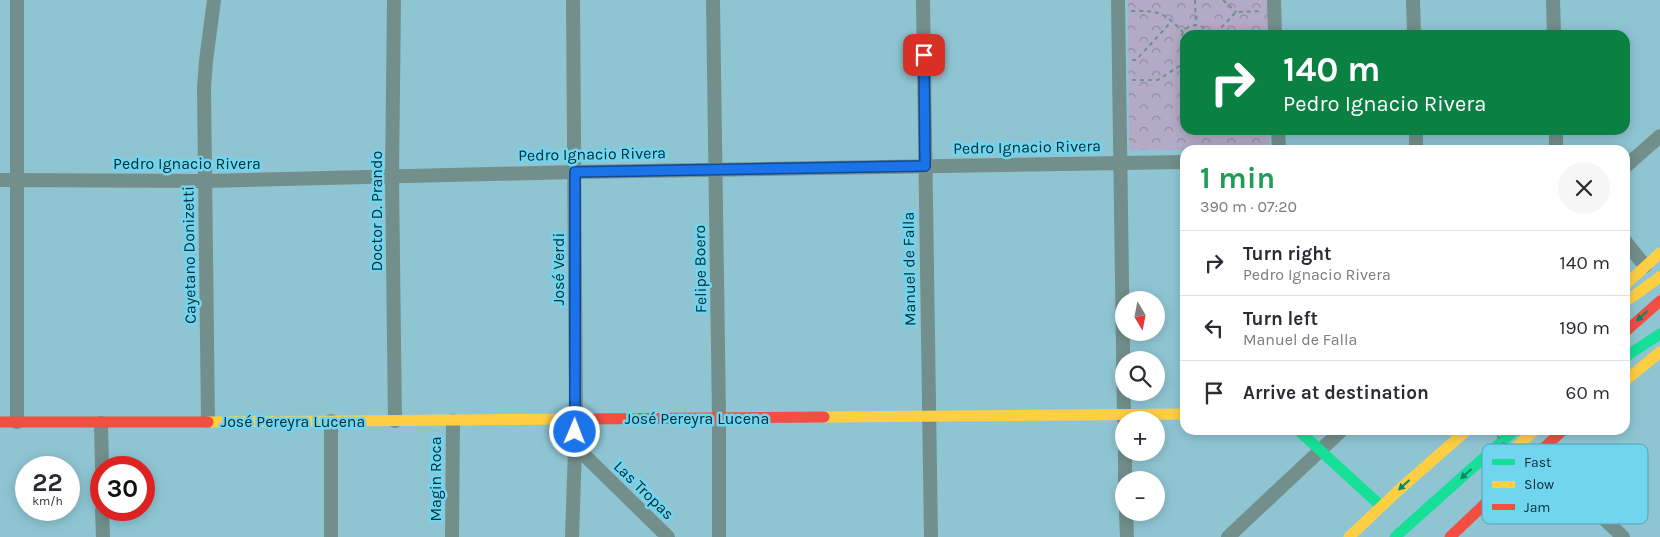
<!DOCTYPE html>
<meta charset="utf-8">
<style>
body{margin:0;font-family:Karla,sans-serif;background:#f7f7f7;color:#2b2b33;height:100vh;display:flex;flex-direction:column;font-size:19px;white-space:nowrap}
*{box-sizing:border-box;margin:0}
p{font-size:16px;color:#7c7c81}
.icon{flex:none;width:28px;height:28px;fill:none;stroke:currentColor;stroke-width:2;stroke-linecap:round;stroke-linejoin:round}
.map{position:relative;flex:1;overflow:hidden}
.details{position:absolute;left:1180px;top:145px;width:450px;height:290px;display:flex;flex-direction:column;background:#fff;border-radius:15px;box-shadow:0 2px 12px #0003}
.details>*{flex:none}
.guide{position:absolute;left:1180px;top:30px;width:450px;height:105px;border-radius:15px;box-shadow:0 2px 12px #0003;background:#0b8043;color:#fff;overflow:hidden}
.needle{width:32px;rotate:170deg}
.buttons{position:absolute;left:1115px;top:291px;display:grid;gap:10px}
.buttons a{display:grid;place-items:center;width:50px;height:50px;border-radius:50%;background:#fff;box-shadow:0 2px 12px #0003;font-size:25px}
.speed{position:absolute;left:15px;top:456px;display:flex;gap:10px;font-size:25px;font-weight:700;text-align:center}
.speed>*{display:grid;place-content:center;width:65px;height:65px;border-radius:50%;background:#fff;box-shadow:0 2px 12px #0003;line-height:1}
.speed small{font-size:12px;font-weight:400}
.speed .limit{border:8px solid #d22;background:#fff;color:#111}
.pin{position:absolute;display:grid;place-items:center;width:42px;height:42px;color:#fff;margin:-21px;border-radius:10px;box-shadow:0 2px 8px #0006}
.me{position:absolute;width:55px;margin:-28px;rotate:1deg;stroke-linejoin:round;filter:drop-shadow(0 0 4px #0008)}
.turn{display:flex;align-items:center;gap:18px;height:105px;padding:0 20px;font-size:22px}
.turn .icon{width:65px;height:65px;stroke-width:2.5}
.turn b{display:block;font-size:35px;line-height:42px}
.round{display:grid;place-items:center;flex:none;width:52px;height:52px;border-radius:26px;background:#f7f7f7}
.head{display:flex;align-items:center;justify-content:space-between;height:85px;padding:0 20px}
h1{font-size:30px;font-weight:700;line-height:38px;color:#1e9e55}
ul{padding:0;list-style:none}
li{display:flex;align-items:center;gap:15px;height:65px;padding:0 20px;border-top:1px solid #e1e1e2}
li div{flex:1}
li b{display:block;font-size:19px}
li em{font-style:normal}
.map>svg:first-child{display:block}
.park{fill:url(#park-crowns)}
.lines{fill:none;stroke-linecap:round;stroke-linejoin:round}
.path{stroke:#708f90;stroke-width:2;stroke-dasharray:4 4;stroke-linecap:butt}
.street{stroke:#728f8c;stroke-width:14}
.fast{stroke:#16e098;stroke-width:11}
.slow{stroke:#ffcf43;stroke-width:11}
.jam{stroke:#f24e42;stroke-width:11}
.path-bridge{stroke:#708f90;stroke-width:2;stroke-dasharray:4 4;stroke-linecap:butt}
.oneway{fill:#0b8668}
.route-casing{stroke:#114b97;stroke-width:12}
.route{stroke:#1a73e8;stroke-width:9}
.labels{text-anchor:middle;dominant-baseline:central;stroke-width:5;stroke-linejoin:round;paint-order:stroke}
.street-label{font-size:16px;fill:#002d37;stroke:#72d5f0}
.key{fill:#72d5f0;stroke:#50a3b8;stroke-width:1}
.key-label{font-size:14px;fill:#002d37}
</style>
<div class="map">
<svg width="1660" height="537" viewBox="0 0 1660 537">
<defs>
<pattern id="park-crowns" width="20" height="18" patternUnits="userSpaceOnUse" patternTransform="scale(1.25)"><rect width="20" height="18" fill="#b3aac7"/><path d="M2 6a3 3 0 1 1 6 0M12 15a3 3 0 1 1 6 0" fill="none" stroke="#8f8ba2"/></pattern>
</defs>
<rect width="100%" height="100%" fill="#8fc5d3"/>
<polygon class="park" points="1128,0 1268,0 1268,35 1185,35 1185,130 1269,130 1269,149 1129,150"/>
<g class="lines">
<g class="path">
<polyline points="1195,0 1196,25"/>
<polyline points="1223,0 1236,12"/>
<path d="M1131 11C1160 11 1162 11 1183 32"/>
<polyline points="1220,35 1220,29 1236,12 1262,11"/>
<path d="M1185 51C1171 30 1199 14 1210 35"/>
<polyline points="1132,60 1136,60 1172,21"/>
<polyline points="1132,80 1158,80 1181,65 1185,65"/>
</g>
<g class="street">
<polyline points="394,0 392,177 395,421"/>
<polyline points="713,0 719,417 719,537"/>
<polyline points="923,0 931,537"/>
<polyline points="1118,0 1124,420"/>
<polyline points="1274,0 1275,35"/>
<polyline points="1413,0 1414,35"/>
<polyline points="1553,0 1554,35"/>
<polyline points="1278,130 1279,150"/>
<polyline points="1416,130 1416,150"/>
<polyline points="1556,130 1556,150"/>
<polyline points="1625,167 1660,136"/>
<polyline points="0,180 206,181 575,172 1185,162"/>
<polyline points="1625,241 1645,266"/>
<polyline points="208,421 204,87 206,61 214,0"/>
<polyline points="17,422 17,0"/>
<polyline points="101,423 102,468"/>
<polyline points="575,446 668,537"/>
<polyline points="1125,452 1125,480"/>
<polyline points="1537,454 1623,537"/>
<polyline points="102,510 103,537"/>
<polyline points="1126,512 1127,537"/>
<polyline points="331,537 331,421"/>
<polyline points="452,537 453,421"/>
<polyline points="572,537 576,419 573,0"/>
<polyline points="1228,537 1342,430"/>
</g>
<g class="fast">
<polyline points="1625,357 1660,334"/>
<polyline points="1298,430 1381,506"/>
<polyline points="1395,537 1515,430"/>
</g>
<g class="slow">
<polyline points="1625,285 1660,253"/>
<polyline points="1625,302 1660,277"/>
<polyline points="1625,381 1660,352"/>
<polyline points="824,417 1185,414"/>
<polyline points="208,422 586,419"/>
<polyline points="1507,456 1535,430"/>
<polyline points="1349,537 1401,488 1467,430"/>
</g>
<g class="jam">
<polyline points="1625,332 1660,301"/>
<polyline points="586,419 824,417"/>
<polyline points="0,422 208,422"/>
<polyline points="1450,537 1563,430"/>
</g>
<polyline class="path-bridge" points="1492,430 1530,473"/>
</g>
<defs><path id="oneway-solid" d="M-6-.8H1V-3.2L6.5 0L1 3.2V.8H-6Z" transform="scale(1.25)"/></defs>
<g class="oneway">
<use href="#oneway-solid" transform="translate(1642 316) rotate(138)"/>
<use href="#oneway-solid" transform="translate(1466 474) rotate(138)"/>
<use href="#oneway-solid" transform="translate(1404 485) rotate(138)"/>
</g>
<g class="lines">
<defs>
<polyline id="route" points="575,432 575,172 925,166 924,55"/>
</defs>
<use href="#route" class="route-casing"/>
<use href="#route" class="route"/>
</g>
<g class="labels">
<g class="street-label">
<text transform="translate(1027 147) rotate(-1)">Pedro Ignacio Rivera</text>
<text transform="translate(592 154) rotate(-1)">Pedro Ignacio Rivera</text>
<text x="187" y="163">Pedro Ignacio Rivera</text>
<text transform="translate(376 211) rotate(-90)">Doctor D. Prando</text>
<text transform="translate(189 255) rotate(-91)">Cayetano Donizetti</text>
<text transform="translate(558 269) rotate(-90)">José Verdi</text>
<text transform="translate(700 269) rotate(-91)">Felipe Boero</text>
<text transform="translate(909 269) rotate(-91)">Manuel de Falla</text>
<text x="697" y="418">José Pereyra Lucena</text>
<text x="293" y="421">José Pereyra Lucena</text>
<text transform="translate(435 479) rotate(-90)">Magin Roca</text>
<text transform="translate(644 490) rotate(44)">Las Tropas</text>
</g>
</g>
<rect x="1482" y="444" width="166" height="80" rx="8" class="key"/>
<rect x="1492" y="459" width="23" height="6" fill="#16e098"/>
<rect x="1492" y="481" width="23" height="7" fill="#ffcf43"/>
<rect x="1492" y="504" width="23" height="6" fill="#f24e42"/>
<g class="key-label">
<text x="1524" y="467">Fast</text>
<text x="1524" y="489">Slow</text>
<text x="1524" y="512">Jam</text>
</g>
</svg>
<div class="buttons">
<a><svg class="needle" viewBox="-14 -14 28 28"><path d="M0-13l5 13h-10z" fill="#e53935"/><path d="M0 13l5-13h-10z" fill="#7c7c81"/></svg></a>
<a><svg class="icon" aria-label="search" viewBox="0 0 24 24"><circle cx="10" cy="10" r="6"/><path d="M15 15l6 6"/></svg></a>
<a>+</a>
<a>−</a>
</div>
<div class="speed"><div>22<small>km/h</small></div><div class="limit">30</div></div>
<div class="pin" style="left:924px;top:55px;background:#d93025"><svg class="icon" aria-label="arrive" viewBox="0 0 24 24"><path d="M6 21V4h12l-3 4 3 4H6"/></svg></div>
<svg class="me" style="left:575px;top:432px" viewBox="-20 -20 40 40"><circle r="17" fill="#1a73e8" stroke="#fff" stroke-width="3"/><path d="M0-11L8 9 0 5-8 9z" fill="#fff"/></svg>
<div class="guide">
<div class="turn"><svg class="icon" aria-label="right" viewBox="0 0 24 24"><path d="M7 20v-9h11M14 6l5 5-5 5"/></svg><div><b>140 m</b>Pedro Ignacio Rivera</div></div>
</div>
<section class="details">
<div class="head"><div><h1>1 min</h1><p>390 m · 07:20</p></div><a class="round"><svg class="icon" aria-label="close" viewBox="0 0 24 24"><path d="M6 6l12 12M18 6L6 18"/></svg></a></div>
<ul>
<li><svg class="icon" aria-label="right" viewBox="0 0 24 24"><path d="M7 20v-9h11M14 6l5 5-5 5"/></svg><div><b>Turn right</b><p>Pedro Ignacio Rivera</p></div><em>140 m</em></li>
<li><svg class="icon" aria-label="left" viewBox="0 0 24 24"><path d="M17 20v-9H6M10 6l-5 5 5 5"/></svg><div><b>Turn left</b><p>Manuel de Falla</p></div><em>190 m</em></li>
<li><svg class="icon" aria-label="arrive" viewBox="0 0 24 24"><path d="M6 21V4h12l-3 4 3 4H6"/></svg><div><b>Arrive at destination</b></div><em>60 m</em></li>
</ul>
</section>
</div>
